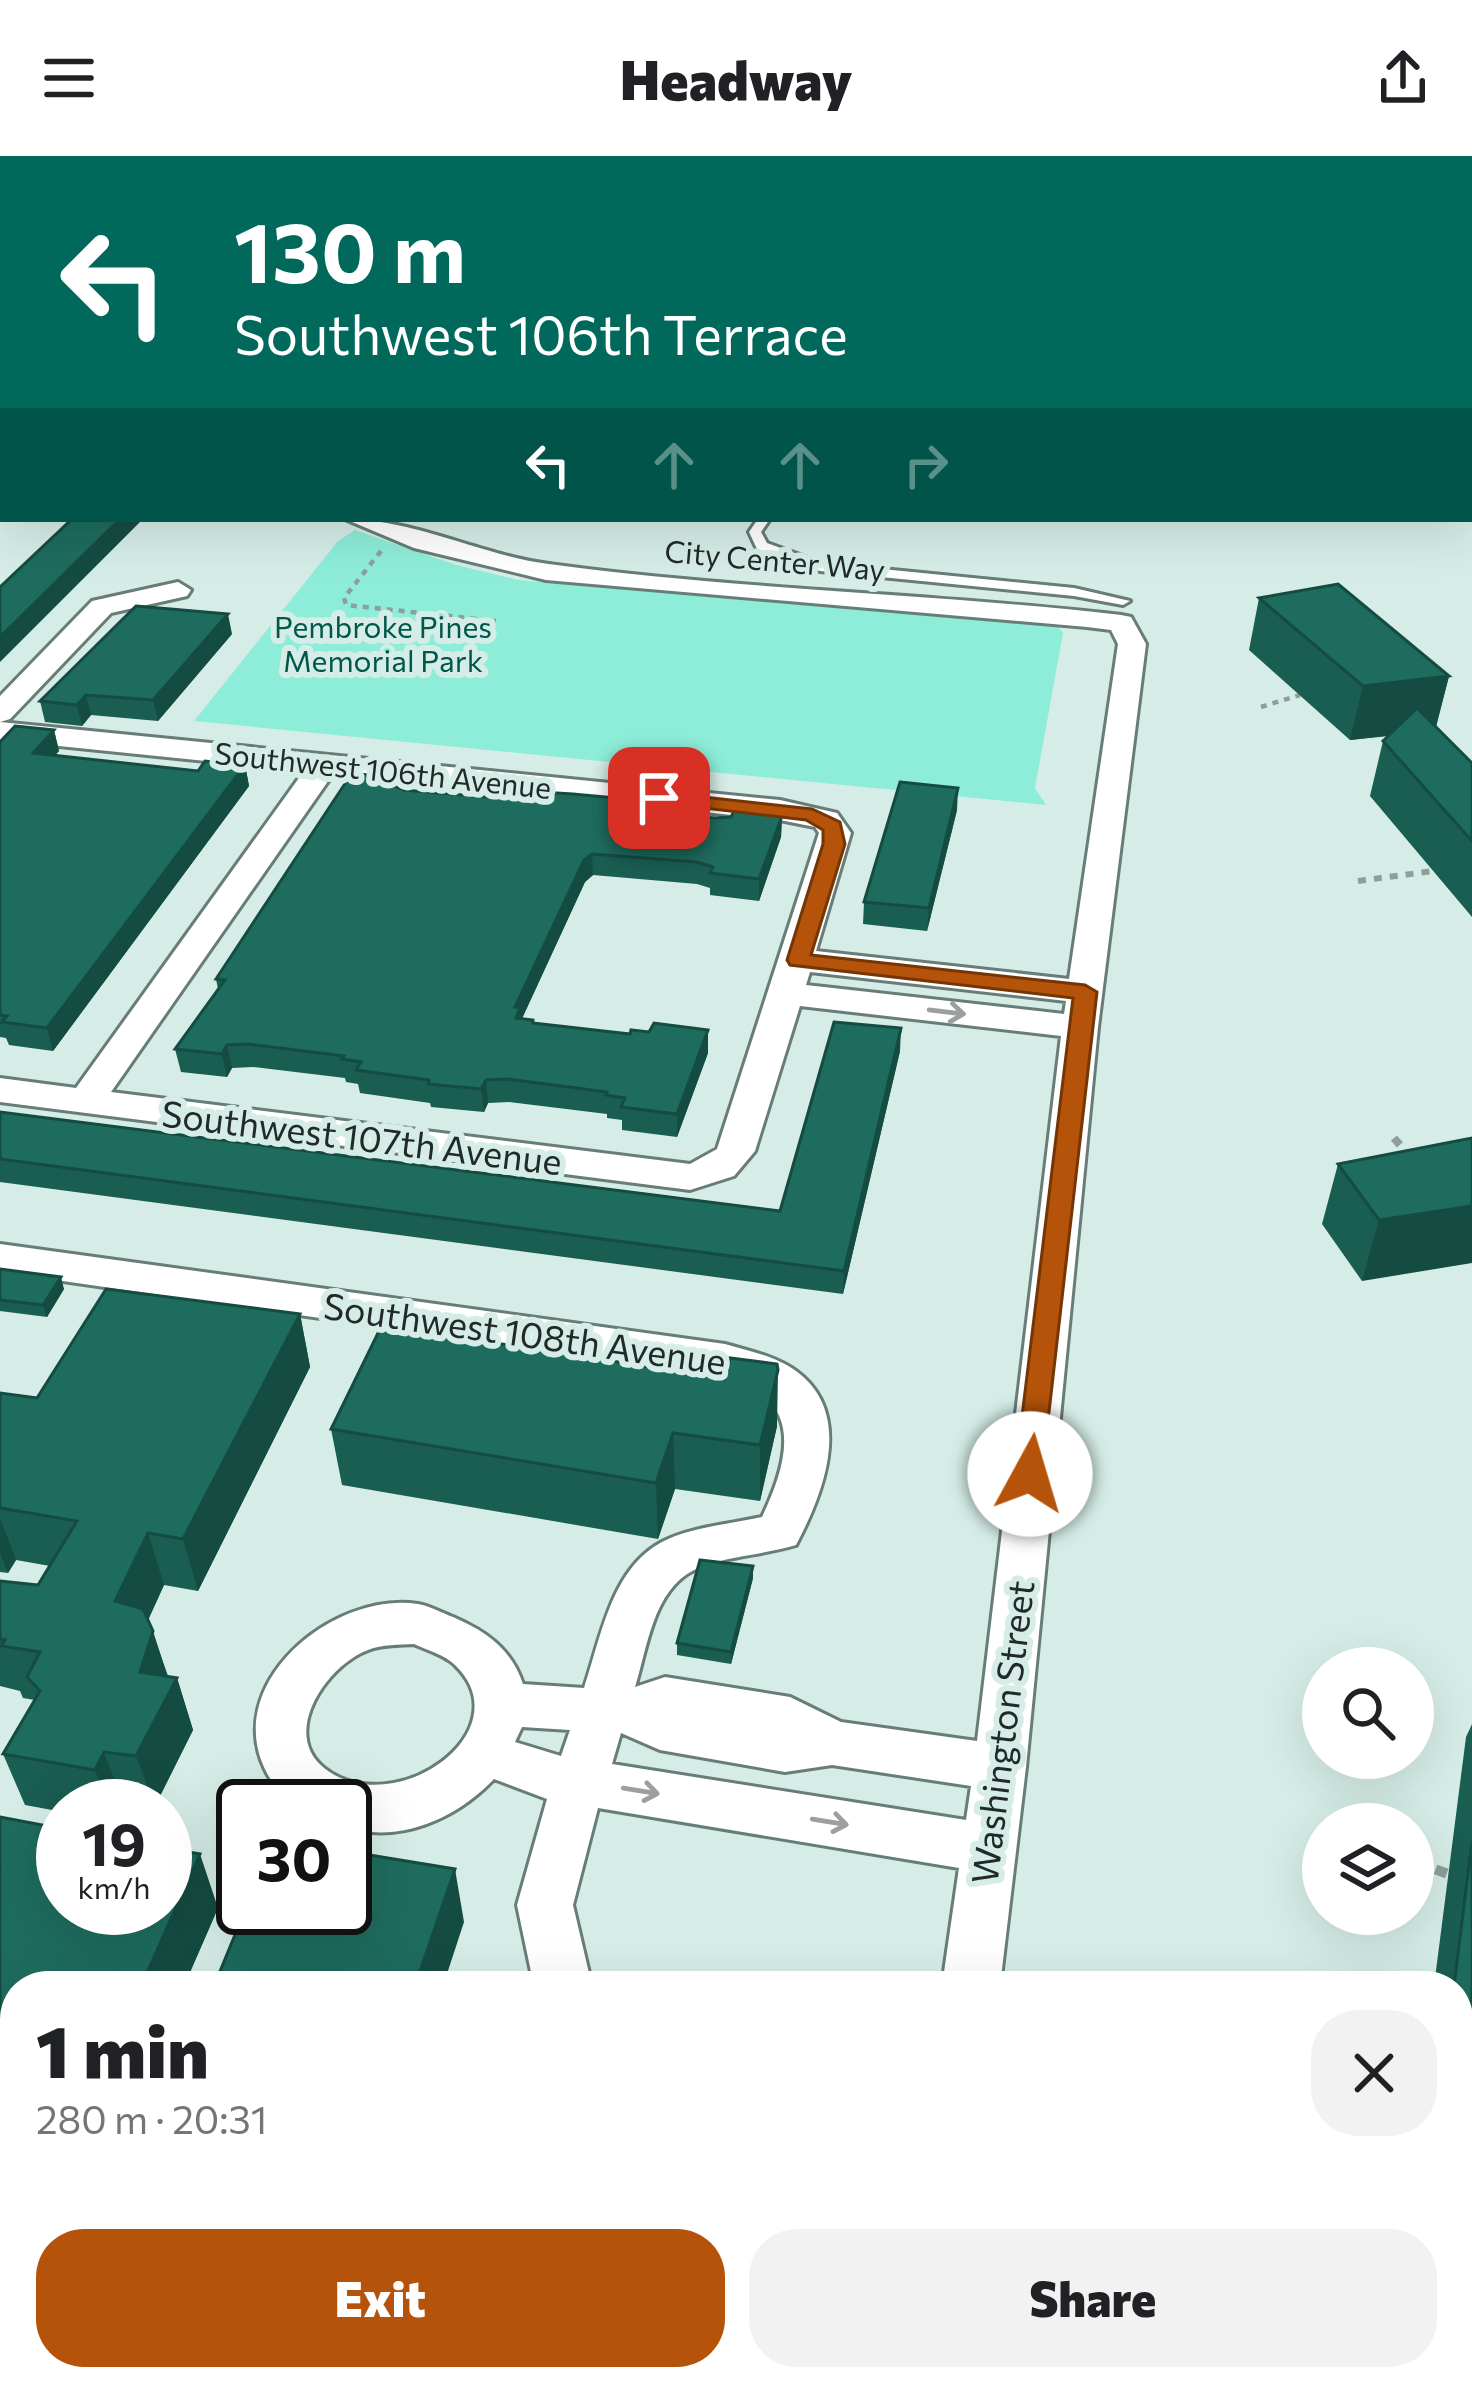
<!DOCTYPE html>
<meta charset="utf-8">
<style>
body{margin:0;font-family:Commissioner,sans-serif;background:#f2f2f2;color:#202124;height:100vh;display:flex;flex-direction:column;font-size:45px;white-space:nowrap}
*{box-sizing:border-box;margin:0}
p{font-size:39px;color:#757577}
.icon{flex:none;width:66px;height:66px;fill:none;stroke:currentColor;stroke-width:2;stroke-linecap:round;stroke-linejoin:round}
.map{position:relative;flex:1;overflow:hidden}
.drawer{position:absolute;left:0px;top:1815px;width:1473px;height:420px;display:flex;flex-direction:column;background:#fff;border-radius:48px 48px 0 0;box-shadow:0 12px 48px #0002}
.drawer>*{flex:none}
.banner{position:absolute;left:0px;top:0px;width:1473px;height:366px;box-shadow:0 12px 48px #0002;background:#00695c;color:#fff;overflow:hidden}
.tools{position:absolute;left:1302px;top:1491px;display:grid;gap:24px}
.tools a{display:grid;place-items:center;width:132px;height:132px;border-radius:50%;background:#fff;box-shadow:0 12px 48px #0002;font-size:60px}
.speed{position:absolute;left:36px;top:1623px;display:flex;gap:24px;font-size:60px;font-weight:700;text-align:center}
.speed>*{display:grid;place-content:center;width:156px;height:156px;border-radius:50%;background:#fff;box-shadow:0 12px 48px #0002;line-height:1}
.speed small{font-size:30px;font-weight:400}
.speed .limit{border:6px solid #111;border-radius:18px;background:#fff;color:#111}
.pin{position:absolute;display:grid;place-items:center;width:102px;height:102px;color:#fff;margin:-51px;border-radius:24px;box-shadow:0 6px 18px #0006}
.me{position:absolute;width:132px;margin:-66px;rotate:6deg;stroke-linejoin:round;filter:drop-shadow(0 0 9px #0008)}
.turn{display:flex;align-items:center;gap:42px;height:252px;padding:0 36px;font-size:54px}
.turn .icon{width:156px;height:156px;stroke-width:2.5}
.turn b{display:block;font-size:84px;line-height:102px}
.lanes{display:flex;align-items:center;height:114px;padding:0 36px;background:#0003;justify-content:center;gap:60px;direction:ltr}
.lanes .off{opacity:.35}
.round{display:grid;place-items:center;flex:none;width:126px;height:126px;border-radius:48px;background:#f2f2f2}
.summary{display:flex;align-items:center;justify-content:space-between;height:204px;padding:0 36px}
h1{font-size:72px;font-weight:800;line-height:90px}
.action{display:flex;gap:24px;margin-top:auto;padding:24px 36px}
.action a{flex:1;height:138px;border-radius:48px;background:#b45309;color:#fff;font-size:48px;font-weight:800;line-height:138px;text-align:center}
.action a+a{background:#f2f2f2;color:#202124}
header{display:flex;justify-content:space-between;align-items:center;height:156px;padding:0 36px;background:#fff;font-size:54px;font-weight:800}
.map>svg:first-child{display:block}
.green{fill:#8dedd9}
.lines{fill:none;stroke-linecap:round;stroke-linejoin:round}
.service-casing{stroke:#687d78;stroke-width:6}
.minor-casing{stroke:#687d78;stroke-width:6}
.path-far3{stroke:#8e9f9b;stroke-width:4.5;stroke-dasharray:6 6;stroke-linecap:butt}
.path-far2{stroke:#8e9f9b;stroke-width:6;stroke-dasharray:8 8;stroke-linecap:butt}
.path-far1{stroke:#8e9f9b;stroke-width:8;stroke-dasharray:9 9;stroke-linecap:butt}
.path{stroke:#8e9f9b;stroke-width:10;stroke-dasharray:12 12;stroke-linecap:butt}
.service{fill:#fff;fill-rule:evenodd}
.minor{fill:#fff;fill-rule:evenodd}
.wall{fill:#1a5d51}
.shaded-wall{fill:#154c42}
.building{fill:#1e6c5e;stroke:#154c42;stroke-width:3}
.oneway{stroke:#9b9f9e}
.route{fill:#b45309;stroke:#753606;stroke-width:3}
.labels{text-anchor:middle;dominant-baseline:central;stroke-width:12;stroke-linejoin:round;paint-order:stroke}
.far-street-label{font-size:30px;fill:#212a28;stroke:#d6ede7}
.far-park-label{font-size:30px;fill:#00584b;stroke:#d6ede7}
.street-label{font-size:36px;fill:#212a28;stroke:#d6ede7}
</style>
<header><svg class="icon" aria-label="menu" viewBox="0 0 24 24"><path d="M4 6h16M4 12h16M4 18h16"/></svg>Headway<svg class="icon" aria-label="share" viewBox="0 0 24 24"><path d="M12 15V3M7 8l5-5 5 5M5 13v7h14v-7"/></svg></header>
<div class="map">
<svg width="1472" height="2235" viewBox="0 0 1472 2235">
<rect width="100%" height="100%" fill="#d6ede7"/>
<polygon class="green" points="355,374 456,409 518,424 1058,471 1063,477 1035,632 1046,649 194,565 338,385"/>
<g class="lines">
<defs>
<polygon id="service" points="758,363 770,363 761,376 767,387 822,407 1074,432 1130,445 1123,449 1074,440 820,415 757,393 749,376"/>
<g id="minor">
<polygon points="823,0 850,0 852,3 825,3"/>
<polygon points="888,0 912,0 886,3"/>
<rect x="0" y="251" width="3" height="14"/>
<path d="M345 363C414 363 480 399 549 408 738 434 931 437 1121 459L1131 461 1146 488 1098 871 1026 1611 1000 1830H942L959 1712 598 1652 573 1749 592 1830H534L517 1749 547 1643 494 1623C456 1663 399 1688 345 1671V1650C330 1650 304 1655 291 1648 280 1642 274 1629 268 1619 218 1530 332 1435 418 1448 430 1450 442 1457 453 1461 485 1475 511 1492 523 1528L584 1532C601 1482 611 1413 662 1386 690 1371 731 1368 762 1361 791 1300 803 1243 725 1220L0 1116V1088L725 1188C749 1195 775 1200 796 1215 855 1258 823 1338 796 1389 764 1399 723 1400 694 1414 653 1434 647 1493 635 1531L665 1521 790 1541 841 1566 977 1585 1061 880 800 850 755 995 734 1020 690 1034 0 946V922L76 932 304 615 0 584V566L780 644 837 657 851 677 816 795 1069 823 1118 488 1111 474 1087 471 546 424 414 392ZM333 618 780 664 815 671 819 677 717 993 690 1008 111 936ZM810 816 1066 845 1064 858 806 829ZM414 1488C427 1494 445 1499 455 1509 524 1575 394 1667 324 1612 280 1577 327 1509 368 1494 382 1488 399 1489 414 1488ZM522 1571 570 1574 561 1600 515 1586ZM621 1577 660 1594 785 1616 832 1609 971 1630 966 1664 612 1608Z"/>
<polygon points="178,426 191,434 187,440 111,457 10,563 0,566 0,540 92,445"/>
<polygon points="501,2220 569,2220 575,2235 507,2235"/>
<polygon points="888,2220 954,2220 953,2235 887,2235"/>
</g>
</defs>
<use href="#service" class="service-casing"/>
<use href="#minor" class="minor-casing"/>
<g class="path-far3">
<polyline points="381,395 344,442 346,449 496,465"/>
<polyline points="416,477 429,459"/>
<polyline points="1261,551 1300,539"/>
</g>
<polyline class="path-far2" points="1358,725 1433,715"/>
<polyline class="path-far1" points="1394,982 1411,1002"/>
<g class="path">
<polyline points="1413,1705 1448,1718"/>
<polyline points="1372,2220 1403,2227"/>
</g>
<use href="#service" class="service"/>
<use href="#minor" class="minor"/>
</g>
<g class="wall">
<polygon points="911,0 975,0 974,3 911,3"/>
<polygon points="1259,442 1449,520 1436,571 1472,607 1472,761 1370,640 1383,585 1389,580 1350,584 1249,494"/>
<polygon points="232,478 158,565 91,559 82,570 45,566 40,545"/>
<polygon points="54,574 59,595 55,599 198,615 245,609 249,630 53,895 9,889 6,882 0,881 0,586"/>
<polygon points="394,622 395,631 404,634 487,641 617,642 618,651 629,654 715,662 782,660 781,681 759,745 710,739 710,732 697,728 593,719 585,726 522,862 533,867 708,897 677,981 622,974 622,964 607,962 607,958 509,946 488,947 484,956 431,951 430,947 360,937 358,928 346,926 345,922 253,911 232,912 227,921 181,916 175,893 218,833 216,823"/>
<polygon points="957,654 927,775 863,768 864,746"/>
<polygon points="900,895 843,1138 0,1026 0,956 780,1055"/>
<polygon points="1472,982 1362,1125 1322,1068 1338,1008"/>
<polygon points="0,1113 64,1133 47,1161 0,1155"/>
<polygon points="300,1158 310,1211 198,1435 164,1429 148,1464 168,1520 177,1522 193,1574 155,1650 123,1647 121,1650 63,1650 63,1656 25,1649 3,1598 35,1544 23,1542 20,1535 0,1530 0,1425 38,1429 50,1410 16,1404 8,1417 0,1416 0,1237 37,1242"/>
<polygon points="725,1223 777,1270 760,1345 675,1333 658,1383 342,1329 331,1273"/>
<polygon points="753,1422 731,1508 677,1499 677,1487"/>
<polygon points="1472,1568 1472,1911 1458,1907 1458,1830 1434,1830 1466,1581"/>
<polygon points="0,1661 218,1752 184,1830 15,1830 15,2000 0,1997"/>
<polygon points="1472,1977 1472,2001 1465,1990"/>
<polygon points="278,2220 314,2220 312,2228"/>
<polygon points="1402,2220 1458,2220 1472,2235 1403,2235"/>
</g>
<g class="shaded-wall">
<polygon points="3,92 3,119 0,121 0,94"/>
<polygon points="120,363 143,363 0,506 0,481"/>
<polygon points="228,458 232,478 158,565 153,544"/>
<polygon points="1449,520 1435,574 1350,584 1363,530"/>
<polygon points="86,539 91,559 82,570 77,549"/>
<polygon points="54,574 59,595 38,618 33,597"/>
<polygon points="245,609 249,630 53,895 47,872"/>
<polygon points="958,632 957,654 927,775 929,752"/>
<polygon points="782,660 781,681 759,745 759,723"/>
<polygon points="592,698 593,719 585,726 521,865 518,884 515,851 584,704"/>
<polygon points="901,872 900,895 843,1138 844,1115"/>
<polygon points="708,874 708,897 677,981 677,958"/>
<polygon points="227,889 232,912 227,921 222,898"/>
<polygon points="486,924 488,947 484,956 481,933"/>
<polygon points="1472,1050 1472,1107 1362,1125 1379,1064"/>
<polygon points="61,1121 64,1133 47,1161 43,1149"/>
<polygon points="300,1158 310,1211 198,1435 183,1383"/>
<polygon points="778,1214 777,1270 760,1345 760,1289"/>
<polygon points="673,1277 675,1333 658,1383 656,1327"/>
<polygon points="0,1362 16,1404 8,1417 0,1397"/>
<polygon points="148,1377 164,1429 133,1497 115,1445"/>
<polygon points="753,1410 753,1422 731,1508 731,1496"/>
<polygon points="153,1475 170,1528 177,1522 193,1574 155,1650 136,1600 140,1516"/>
<polygon points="104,1596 123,1647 121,1650 108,1650 95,1614"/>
<polygon points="200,1698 218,1752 184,1830 141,1830"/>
<polygon points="455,1713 464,1766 443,1830 415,1830"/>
<polygon points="15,2125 15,2220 0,2202 0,2158"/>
</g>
<g class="building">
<polygon points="920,0 968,0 967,3"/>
<polygon points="1213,0 1360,0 1360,3 1212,3"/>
<polygon points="0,1 40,3 3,3 3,92 0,94"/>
<polygon points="1470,72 1472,73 1472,142 1470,150"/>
<polygon points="1470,153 1472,153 1472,177 1470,176"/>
<polygon points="72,363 120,363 0,481 0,431"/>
<polygon points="1338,428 1449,520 1363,530 1259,442"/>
<polygon points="136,450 228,458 153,544 86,539 77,549 40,545"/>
<polygon points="1417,552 1472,607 1472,685 1383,585"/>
<polygon points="15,570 54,574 33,597 198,615 205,605 245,609 47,872 2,866 7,860 0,859 0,586"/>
<polygon points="352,617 394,622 391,629 404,634 487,641 504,640 508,634 573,638 617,642 615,650 629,654 715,662 731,661 734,655 782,660 759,723 710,717 713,711 697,706 592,698 584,704 515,851 520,851 516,862 533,864 533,867 630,878 631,874 649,876 654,867 708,874 677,958 621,951 625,942 606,939 607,936 507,923 486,924 481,933 428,928 429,924 356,914 361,906 342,903 344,900 248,888 227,889 222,898 175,893 225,824 216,823"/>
<polygon points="900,626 958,632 929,752 864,746"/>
<polygon points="834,866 901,872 844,1115 0,1003 0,956 780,1055"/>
<polygon points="1472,982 1472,1050 1379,1064 1338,1008"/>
<polygon points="0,1113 61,1121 43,1149 0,1144"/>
<polygon points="106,1133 300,1158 183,1383 148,1377 115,1445 143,1453 153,1475 140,1516 177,1522 136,1600 104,1596 95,1614 3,1598 40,1535 27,1521 40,1496 1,1490 5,1484 0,1483 0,1425 38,1429 77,1365 0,1352 0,1237 37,1242"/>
<polygon points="382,1169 725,1223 730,1202 777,1208 778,1214 760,1289 673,1277 656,1327 331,1273"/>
<polygon points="700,1404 753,1410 731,1496 677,1487"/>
<polygon points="0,1661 63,1673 63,1752 165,1752 165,1692 200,1698 141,1830 15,1830 15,1957 0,1954"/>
<polygon points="1472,1685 1472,1846 1458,1842 1458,1830 1454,1830"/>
<polygon points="345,1695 455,1713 415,1830 214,1830 246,1752 345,1752"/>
<polygon points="0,2044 15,2048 15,2125 0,2158"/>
<polygon points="1458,2111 1472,2113 1472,2235 1434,2235 1434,2220 1458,2220"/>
<polygon points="0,2186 15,2190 15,2220 154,2220 224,2235 0,2235"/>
</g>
<defs><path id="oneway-shaft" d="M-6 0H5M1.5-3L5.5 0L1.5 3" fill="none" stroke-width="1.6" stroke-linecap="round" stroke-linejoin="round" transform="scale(3)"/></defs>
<g class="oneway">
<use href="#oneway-shaft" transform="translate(947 856) rotate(7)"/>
<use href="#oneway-shaft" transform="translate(641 1635) rotate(9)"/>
<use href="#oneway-shaft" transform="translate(830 1666) rotate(9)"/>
</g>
<polygon class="route" points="659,636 812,653 840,666 845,688 811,799 1085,829 1097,836 1041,1326 1019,1326 1015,1318 1073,842 790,809 787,804 823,688 823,674 806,664 652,646 652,637"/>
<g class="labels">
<g class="far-street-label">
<text transform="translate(775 403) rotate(5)">City Center Way</text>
<text transform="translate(383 613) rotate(6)">Southwest 106th Avenue</text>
</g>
<g class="far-park-label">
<text x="383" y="469">Pembroke Pines<tspan x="383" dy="34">Memorial Park</tspan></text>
</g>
<g class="street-label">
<text transform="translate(362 980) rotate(7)">Southwest 107th Avenue</text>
<text transform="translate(525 1176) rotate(8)">Southwest 108th Avenue</text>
<text transform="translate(1001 1576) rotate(-83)">Washington Street</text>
</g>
</g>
</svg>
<div class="tools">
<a><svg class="icon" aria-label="search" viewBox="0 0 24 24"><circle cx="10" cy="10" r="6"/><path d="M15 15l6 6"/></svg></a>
<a><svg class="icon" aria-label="layers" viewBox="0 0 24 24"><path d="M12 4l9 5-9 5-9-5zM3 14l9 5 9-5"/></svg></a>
</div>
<div class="speed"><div>19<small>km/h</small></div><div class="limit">30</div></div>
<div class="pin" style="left:659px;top:642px;background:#d93025"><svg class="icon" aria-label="arrive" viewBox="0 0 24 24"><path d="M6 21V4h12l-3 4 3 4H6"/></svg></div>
<svg class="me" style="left:1030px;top:1318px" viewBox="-20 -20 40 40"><circle r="19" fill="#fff"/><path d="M0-13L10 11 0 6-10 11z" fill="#b45309"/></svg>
<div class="banner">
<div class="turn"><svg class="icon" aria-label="left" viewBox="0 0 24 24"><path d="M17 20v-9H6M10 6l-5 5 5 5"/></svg><div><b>130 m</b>Southwest 106th Terrace</div></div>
<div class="lanes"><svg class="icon" aria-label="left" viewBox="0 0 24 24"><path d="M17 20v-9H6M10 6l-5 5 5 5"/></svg><svg class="icon off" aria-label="ahead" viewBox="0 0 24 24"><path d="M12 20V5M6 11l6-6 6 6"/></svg><svg class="icon off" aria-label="ahead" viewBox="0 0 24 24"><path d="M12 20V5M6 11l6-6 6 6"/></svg><svg class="icon off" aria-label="right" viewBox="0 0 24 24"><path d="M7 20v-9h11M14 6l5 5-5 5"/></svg></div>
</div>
<section class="drawer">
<div class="summary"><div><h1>1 min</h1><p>280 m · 20:31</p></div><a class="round"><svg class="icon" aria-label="close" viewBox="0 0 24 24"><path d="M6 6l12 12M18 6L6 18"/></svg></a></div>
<div class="action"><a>Exit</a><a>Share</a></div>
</section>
</div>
